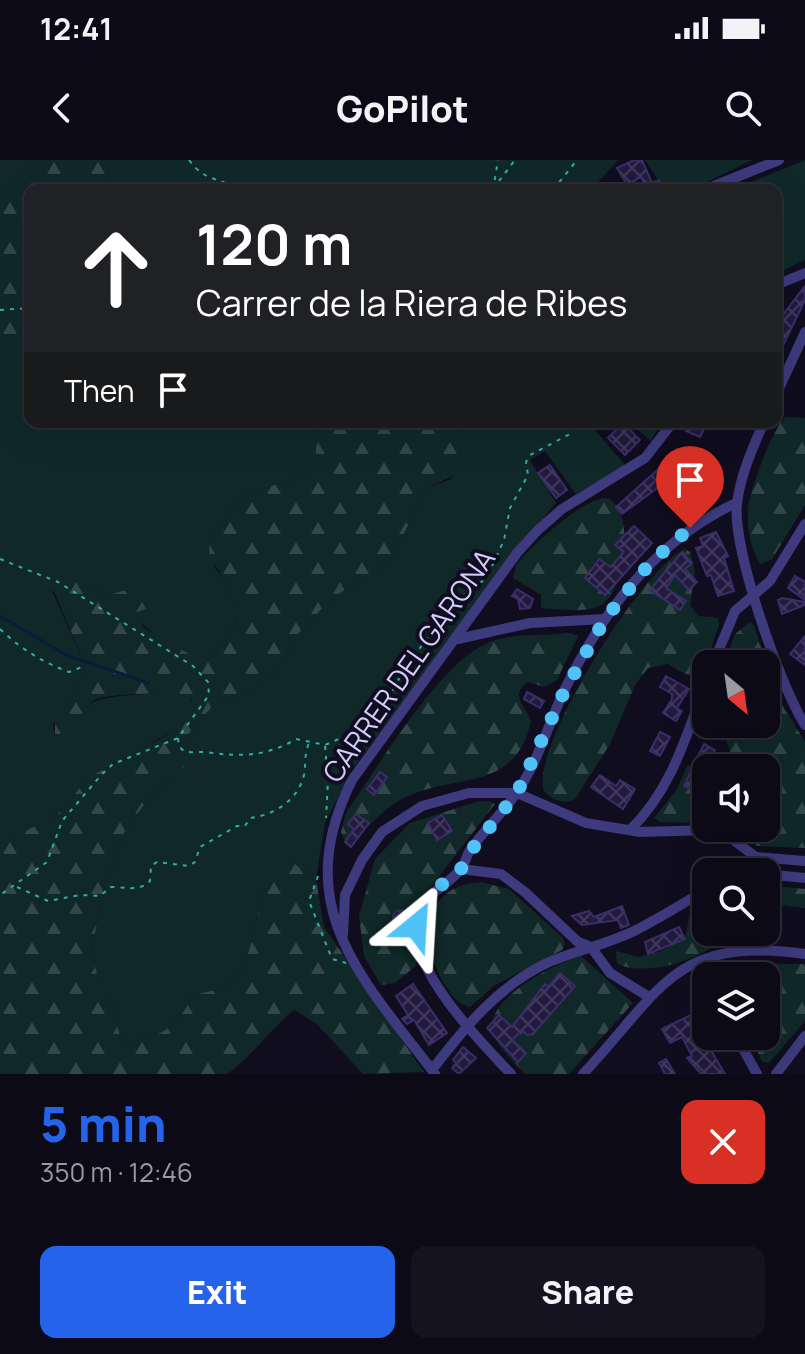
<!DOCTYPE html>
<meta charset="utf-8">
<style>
body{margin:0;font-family:Manrope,sans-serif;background:#151320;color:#f1f3f6;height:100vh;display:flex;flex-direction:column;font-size:30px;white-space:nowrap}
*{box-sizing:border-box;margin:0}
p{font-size:26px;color:#9a9aa1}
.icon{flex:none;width:44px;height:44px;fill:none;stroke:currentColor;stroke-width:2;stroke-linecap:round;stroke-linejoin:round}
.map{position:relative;height:914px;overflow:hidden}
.panel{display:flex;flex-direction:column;background:#0c0a17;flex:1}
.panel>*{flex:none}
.top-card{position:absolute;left:24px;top:24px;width:758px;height:244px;border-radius:16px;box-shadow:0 8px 32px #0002,0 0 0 2px #2c2b36;background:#202124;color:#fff;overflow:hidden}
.needle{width:52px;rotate:151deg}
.controls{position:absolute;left:692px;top:490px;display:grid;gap:16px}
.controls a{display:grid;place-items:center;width:88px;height:88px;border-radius:16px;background:#0c0a17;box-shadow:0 8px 32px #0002,0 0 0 2px #2c2b36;font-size:40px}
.pin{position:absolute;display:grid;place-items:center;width:68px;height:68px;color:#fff;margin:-82px -34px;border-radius:50% 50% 50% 0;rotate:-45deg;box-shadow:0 0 8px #0007}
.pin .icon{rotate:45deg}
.me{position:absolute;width:88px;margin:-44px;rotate:27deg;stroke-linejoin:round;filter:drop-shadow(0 0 6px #0008)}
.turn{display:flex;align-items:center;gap:28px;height:168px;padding:0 40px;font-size:36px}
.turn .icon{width:104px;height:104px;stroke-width:2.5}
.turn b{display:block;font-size:56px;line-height:68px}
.then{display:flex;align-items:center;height:76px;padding:0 40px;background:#0003;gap:16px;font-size:30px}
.round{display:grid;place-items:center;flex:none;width:84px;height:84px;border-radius:16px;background:#151320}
.headline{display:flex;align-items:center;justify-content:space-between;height:136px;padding:0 40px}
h1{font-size:48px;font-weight:800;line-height:60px;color:#2563eb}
.button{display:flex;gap:16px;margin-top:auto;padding:16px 40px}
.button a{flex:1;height:92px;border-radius:16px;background:#2563eb;color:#fff;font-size:32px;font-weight:800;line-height:92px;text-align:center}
.button a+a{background:#151320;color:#f1f3f6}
.status{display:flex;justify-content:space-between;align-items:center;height:56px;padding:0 40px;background:#0c0a17;direction:ltr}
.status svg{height:22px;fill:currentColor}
header{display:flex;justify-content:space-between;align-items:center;height:104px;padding:0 40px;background:#0c0a17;font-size:36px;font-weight:800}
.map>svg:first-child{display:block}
.green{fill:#102928}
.forest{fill:url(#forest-firs)}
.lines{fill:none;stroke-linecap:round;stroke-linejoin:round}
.stream{stroke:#0b1c3b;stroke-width:3}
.building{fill:url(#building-cross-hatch);stroke:#3a2d6a;stroke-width:2}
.path{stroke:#31ada7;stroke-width:2;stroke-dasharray:4 6;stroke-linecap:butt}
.minor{stroke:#3d3a7d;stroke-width:10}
.route{stroke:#4fc3f7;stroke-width:14;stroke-dasharray:0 25.2}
.labels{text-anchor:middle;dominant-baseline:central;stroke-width:8;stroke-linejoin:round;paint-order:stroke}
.street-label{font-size:28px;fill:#d3cdfd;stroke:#100d1f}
</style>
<div class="status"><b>12:41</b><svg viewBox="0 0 49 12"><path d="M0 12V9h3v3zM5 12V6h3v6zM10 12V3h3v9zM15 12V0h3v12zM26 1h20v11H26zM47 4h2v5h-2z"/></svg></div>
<header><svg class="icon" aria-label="back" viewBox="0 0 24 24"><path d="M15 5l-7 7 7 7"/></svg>GoPilot<svg class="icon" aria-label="search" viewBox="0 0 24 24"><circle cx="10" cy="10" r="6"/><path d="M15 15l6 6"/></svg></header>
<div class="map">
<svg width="805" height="914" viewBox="0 0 805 914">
<defs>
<pattern id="forest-firs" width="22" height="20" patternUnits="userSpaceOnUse" patternTransform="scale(2)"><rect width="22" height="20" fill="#102928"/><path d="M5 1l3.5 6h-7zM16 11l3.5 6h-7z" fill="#324748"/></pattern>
<pattern id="building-cross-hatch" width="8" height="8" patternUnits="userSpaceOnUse" patternTransform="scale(2)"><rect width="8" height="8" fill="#221a3f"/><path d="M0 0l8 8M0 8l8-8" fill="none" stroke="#413a5c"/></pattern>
</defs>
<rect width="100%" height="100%" fill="#100d1f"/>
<g class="green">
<polygon points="0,0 49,0 29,26 0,39"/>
<polygon points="116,0 618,0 591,30 108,30"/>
<polygon points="645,0 752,0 691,30 665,30"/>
<polygon points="805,0 805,100 776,114 776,30 731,30"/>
<path d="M30 171V262H318L315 304 309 315 244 334 210 381 215 408 224 419 236 451 235 464 212 497C207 498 203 500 198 499 184 496 138 466 134 453L139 450 121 435H108L80 426 52 431 86 507 69 545 53 564 55 577C83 566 72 561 90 544 99 535 166 532 182 533L189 535C205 567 112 601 92 616 77 627 69 645 55 656 42 667 16 675 0 684V177Z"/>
<path d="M457 262H592L590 264 625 305 576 334 545 291 530 300 556 343 519 386 352 610 325 663 316 719 286 698C278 711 265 726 261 740 248 786 253 830 193 834 180 866 155 882 121 881L113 846 99 826 92 789 103 732 122 676 132 660 162 623 183 607 186 577 210 549 221 541 247 534 275 512 299 473 330 440 391 399 427 328 451 319 465 287Z"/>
<polygon points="629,262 661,262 651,281"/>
</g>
<g class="forest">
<polygon points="49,0 116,0 108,30 30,30 30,171 0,177 0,39 29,26"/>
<path d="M786 257 805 258V345L772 399 760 404C750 387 747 369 748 349 749 333 773 266 786 257Z"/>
<path d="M318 262H457L465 287 461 312 427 328 391 399 330 440 299 473 275 512 247 534 221 541 210 549 186 577 184 607 162 623 132 660 122 676 103 732 92 789 99 825 113 846 121 881C156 882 180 866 193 834 253 830 248 786 261 740 265 726 277 710 285 697L316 719 324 767 424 912 363 914 317 864 294 850C269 870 254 895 227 914H0V684L57 655 89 617 164 577 184 558 192 541 189 535C174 532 105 533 94 540 82 548 78 565 69 577H55V557L69 545 86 507 51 424 54 418 66 414 80 426 108 435 134 428 150 441 148 448 134 453 145 469 198 499 212 497 235 464 236 451 224 419 209 396 210 381 244 334 309 315 315 304Z"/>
<path d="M607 338C636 349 627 436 597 447 580 453 558 449 541 448V435L513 418 516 405C530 387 584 337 607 338Z"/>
<path d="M685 389 690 392 695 411 690 445 698 456 718 458 719 465 701 516 687 515 668 504 648 508 635 525 610 584 575 639C563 645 553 640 544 631 529 589 644 406 685 389Z"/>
<polygon points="750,462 754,466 780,541 805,582 805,688 757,686 729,668 766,668 766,608 731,608 730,591 721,564 766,564 766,504 724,504 735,474"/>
<path d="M571 473 578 476 557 520 544 527 528 522C509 535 525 546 531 561 515 634 455 612 404 638 379 650 367 673 346 683L341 672 346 653C378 607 441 499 492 481 516 473 546 476 571 473Z"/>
<polygon points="693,604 706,609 706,663 660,662 654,658 676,631 687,606"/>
<polygon points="489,641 495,644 491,649 413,750 409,778 417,805 395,823 381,825 364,796 359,756 375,699 410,663 476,642"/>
<path d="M480 722 509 729 562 777 565 784 562 790 495 825 470 847C454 842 448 830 440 816 419 775 425 726 480 722Z"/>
<polygon points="766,725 805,729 805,748 766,743"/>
<path d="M706 739V772H725C715 798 642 819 617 803L616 791 638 797 659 792 685 778 690 753Z"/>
<path d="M581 796 633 843 569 914H525C514 901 494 885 492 868 489 837 556 803 581 796Z"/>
<polygon points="734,803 805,804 805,861 769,903 762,901 750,876 766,876 766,816 719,816"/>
</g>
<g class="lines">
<polyline class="stream" points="0,456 66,495 149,523"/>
</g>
<g class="building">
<polygon points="634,0 642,0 652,23 659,20 664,30 640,30 646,27 641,17 627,25 617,8"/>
<polygon points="805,126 805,140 776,200 776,155 781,157"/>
<polygon points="690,262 705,267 700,277 686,271"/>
<polygon points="623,263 640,280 625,295 608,278"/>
<polygon points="665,303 675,315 622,354 616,347"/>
<polygon points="550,305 567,330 556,338 538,313"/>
<polygon points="634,366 652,383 605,435 585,418 599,399 611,407 624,392 615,385"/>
<polygon points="716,372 728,396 724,398 734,431 718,436 711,415 707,416 696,388 703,386 700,378"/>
<polygon points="682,392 692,403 685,409 697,422 689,430 675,415 666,428 686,441 680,450 650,430"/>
<polygon points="795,416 805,422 805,440 788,428"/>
<polygon points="517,429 533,439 530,448 520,449 518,439 512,436"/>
<polygon points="782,438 805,442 805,445 782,454 778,440"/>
<polygon points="805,476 805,505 790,494"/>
<polygon points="666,516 689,529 677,548 682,551 676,561 663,553 672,539 672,534 660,527"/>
<polygon points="527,532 544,541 540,548 524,539"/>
<polygon points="660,572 670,577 660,596 650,591"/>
<polygon points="704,584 715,590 699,615 706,618 704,635 684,626"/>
<polygon points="380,612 387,617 374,635 367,629"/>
<polygon points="600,615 616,626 620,620 635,629 623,649 591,627"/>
<polygon points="356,654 369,663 351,687 345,682 354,669 348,664"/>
<polygon points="442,655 452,671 437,680 428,663"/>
<polygon points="622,746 629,765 621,768 618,760 582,765 572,756 589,751 594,757"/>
<circle cx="400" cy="757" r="7"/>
<polygon points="679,767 685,779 648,794 645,782"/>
<polygon points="560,813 575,826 533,874 527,875 522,870 512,880 526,893 518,902 487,868 499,855 512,867 545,824 548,827"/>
<polygon points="413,824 447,873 429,885 414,860 407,864 402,859 408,855 396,836"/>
<polygon points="691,855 700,872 725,914 701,914 687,898 692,896 682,877 670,883 662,869"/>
<polygon points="463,887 476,898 459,914 452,908 456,903 453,900"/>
<polygon points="666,899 675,914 665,914 659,903"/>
</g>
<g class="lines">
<g class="path">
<path d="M189 0C207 24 218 15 236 30"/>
<polyline points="499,21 515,0"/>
<polyline points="493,30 498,0"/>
<polyline points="553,30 577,0"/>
<polyline points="0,150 30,148"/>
<polyline points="0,399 58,422 193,506 208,522 209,535 178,578 113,604 102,614 62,661 47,702 0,735"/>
<polyline points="488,415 504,380 510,348 528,315 526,302 530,295 570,274 579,262"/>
<path d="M0 469C21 489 42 502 69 512L82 507"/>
<path d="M178 578C179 597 192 591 205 592 239 597 266 597 296 579L325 585 366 567 382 551 403 511 453 443 484 420"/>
<polyline points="325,586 328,620 326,658"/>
<polyline points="318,716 309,741 332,799 346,803"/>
<path d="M17 727 48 741 80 735 100 736 111 727C126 727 139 732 150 721L151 706 157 702 189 706 195 702 200 687 237 666H245L250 658C275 655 298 640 304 615 306 605 304 594 309 583"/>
</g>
<g class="minor">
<polyline points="704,30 779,0"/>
<polyline points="776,125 805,113"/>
<polyline points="776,235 805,172"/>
<path d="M764 262C753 287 740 316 737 344 732 388 780 526 805 565"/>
<polyline points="458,479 530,463 605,459"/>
<polyline points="713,504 735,451 770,421 805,364"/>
<path d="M630 670C672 629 686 576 706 523"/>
<polyline points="461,709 501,714 526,733 578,782 591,787 610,813 649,837"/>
<polyline points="755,712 756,697"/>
<polyline points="766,714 805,718"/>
<polyline points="343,775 345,735 362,700 382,672 422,646 469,633 517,633 586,663 640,672 711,670 728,676 756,697 805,701"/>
<polyline points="696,803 706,820"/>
<polyline points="736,876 757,914"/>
<path d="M432 910C464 868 499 825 549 802 577 790 609 784 636 770 660 758 683 743 706 730"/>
<path d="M435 914C360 816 289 747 352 620L517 393 538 370 562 349 645 298 673 262"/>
<path d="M511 914C480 881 416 817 416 769 417 734 444 730 461 709 465 704 466 697 469 692 482 672 501 655 515 635 537 605 548 565 564 531 602 452 656 380 736 343"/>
<path d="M583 914C662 830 673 776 805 794"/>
<polyline points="776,914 805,876"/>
</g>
</g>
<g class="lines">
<polyline class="route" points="416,766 429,735 461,709 469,693 517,633 564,532 605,459 650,403 690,368"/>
</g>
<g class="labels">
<g class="street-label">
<text transform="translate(408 505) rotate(-55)">CARRER DEL GARONA</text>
</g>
</g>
</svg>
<div class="controls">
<a><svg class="needle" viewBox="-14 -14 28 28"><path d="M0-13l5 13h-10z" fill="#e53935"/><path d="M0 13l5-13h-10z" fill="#9a9aa1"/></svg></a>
<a><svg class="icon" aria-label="sound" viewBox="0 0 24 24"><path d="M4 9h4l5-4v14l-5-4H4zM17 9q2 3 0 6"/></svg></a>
<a><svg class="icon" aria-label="search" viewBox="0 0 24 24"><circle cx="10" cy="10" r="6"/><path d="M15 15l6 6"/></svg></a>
<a><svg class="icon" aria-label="layers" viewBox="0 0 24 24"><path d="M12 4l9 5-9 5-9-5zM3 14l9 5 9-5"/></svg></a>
</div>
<div class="pin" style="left:690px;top:368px;background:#d93025"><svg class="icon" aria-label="arrive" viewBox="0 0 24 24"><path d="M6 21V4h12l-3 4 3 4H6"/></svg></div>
<svg class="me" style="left:416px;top:766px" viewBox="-20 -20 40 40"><path d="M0-17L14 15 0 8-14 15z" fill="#4fc3f7" stroke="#fff" stroke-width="4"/></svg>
<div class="top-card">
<div class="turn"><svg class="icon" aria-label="ahead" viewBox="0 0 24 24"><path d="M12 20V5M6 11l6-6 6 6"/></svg><div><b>120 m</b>Carrer de la Riera de Ribes</div></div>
<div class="then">Then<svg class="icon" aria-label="arrive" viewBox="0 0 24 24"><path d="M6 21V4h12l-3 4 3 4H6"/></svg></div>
</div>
</div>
<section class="panel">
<div class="headline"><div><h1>5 min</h1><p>350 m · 12:46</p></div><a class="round" style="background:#d93025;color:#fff"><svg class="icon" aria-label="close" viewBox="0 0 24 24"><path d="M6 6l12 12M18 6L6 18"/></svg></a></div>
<div class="button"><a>Exit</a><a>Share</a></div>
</section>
